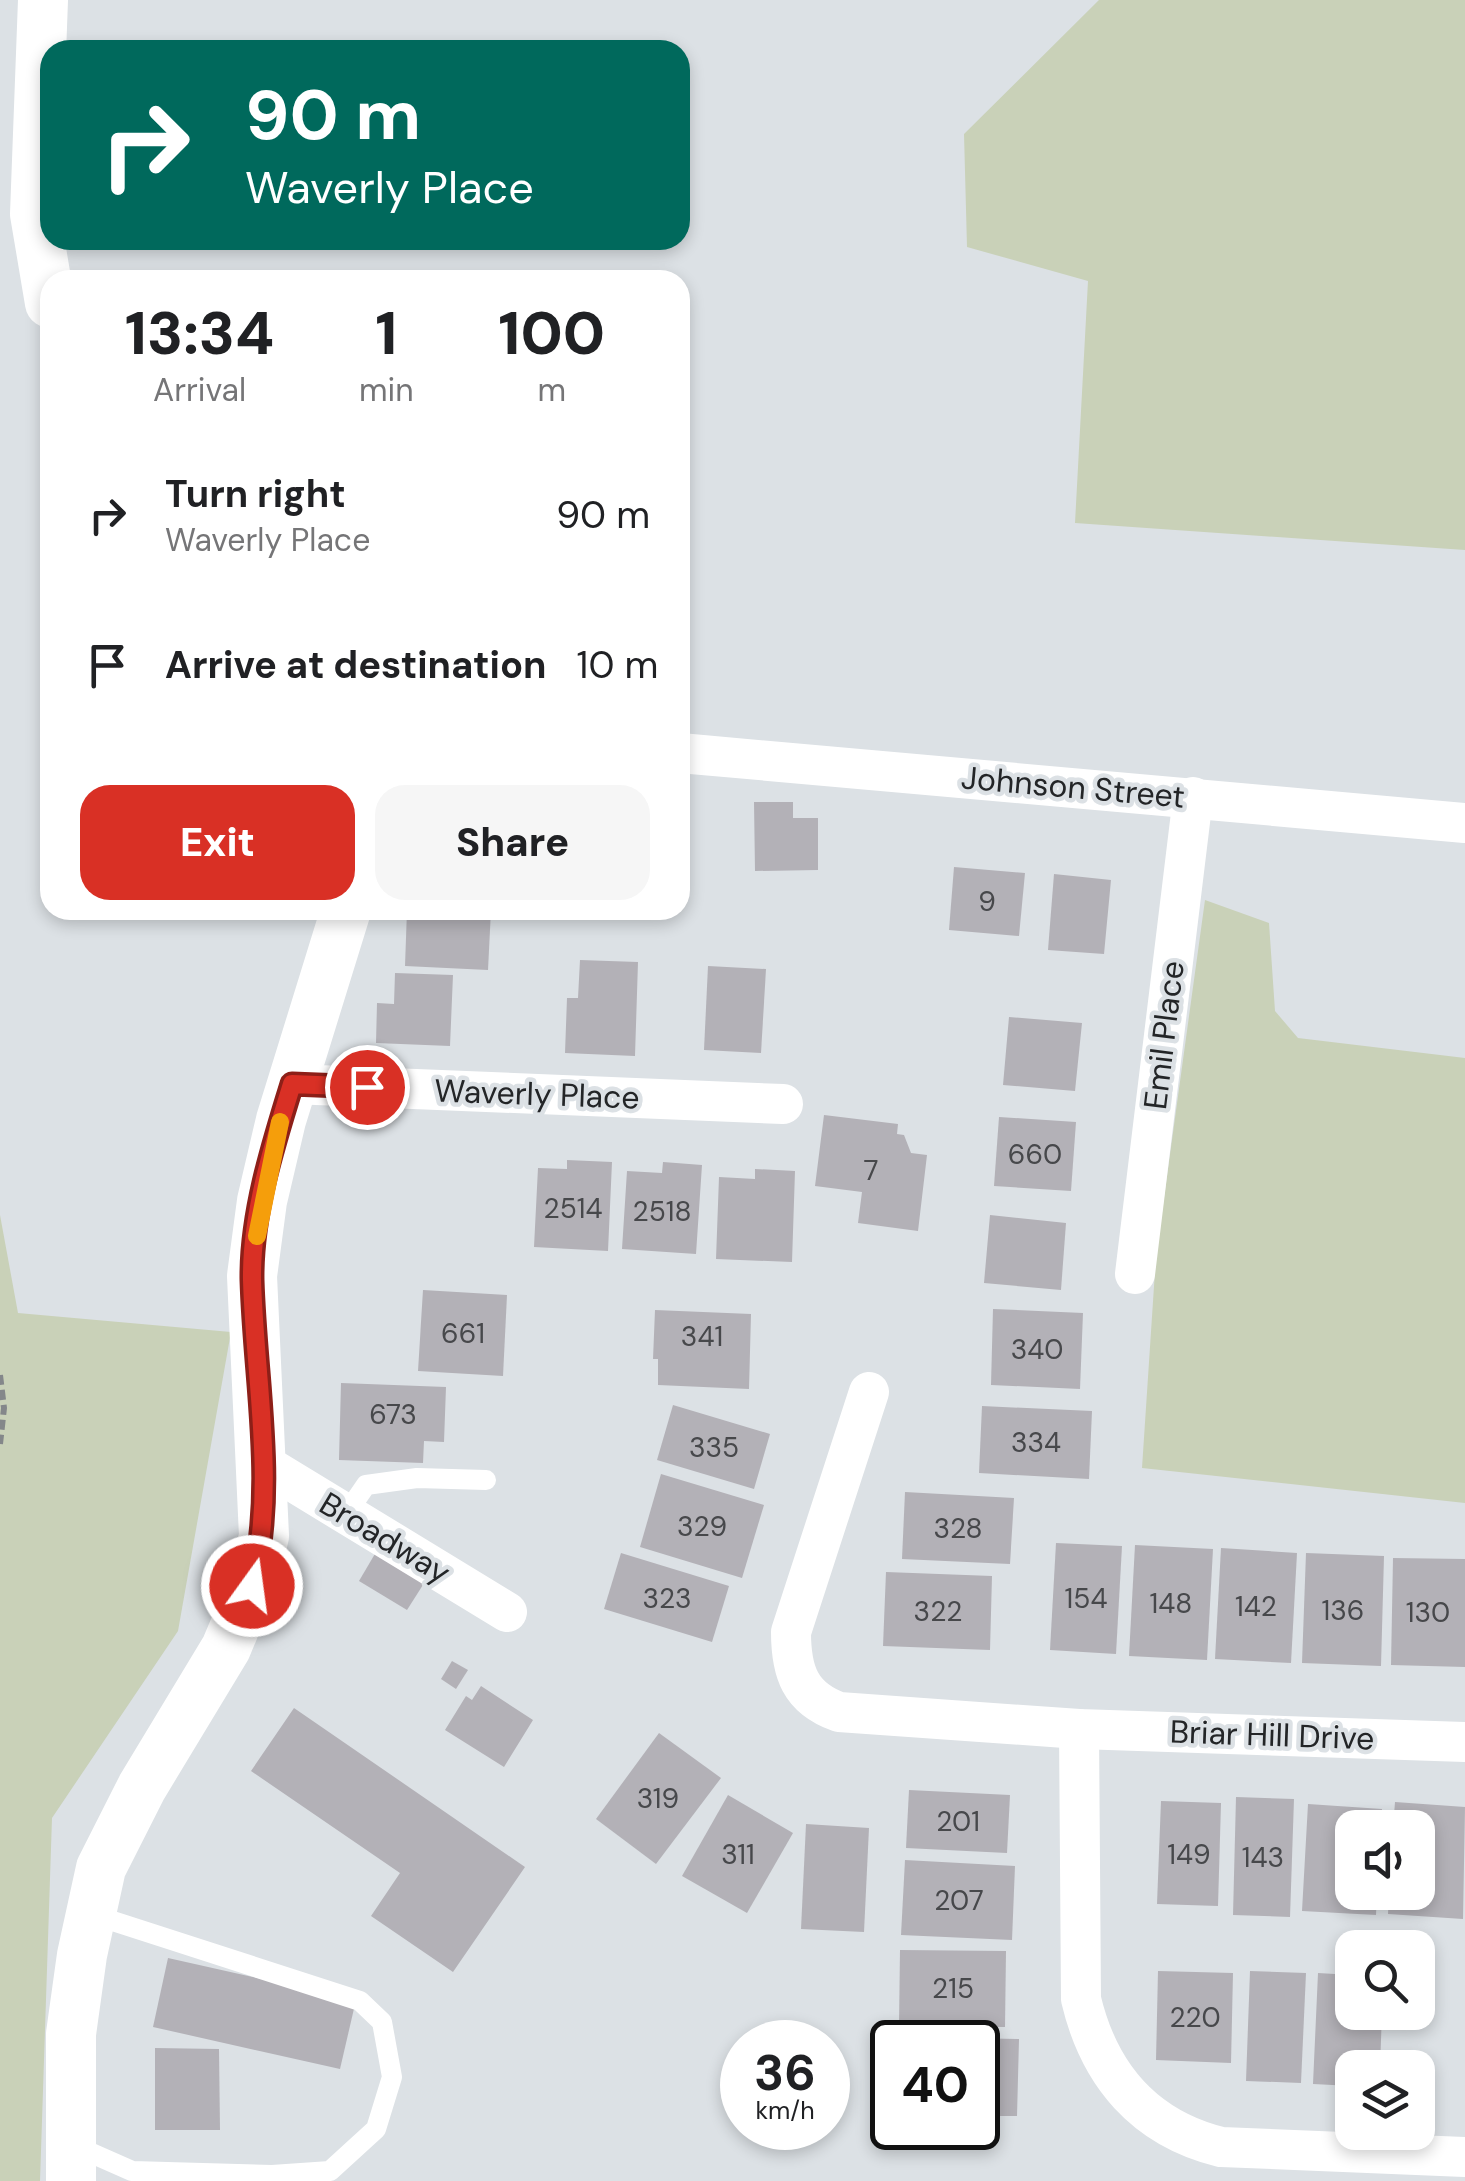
<!DOCTYPE html>
<style>
body{margin:0;font-family:"DM Sans",sans-serif;background:#f6f6f6;color:#202124;height:100vh;display:flex;flex-direction:column;font-size:38px;white-space:nowrap}
*{box-sizing:border-box;margin:0}
p{font-size:32px;color:#757577}
.icon{flex:none;width:55px;height:55px;fill:none;stroke:currentColor;stroke-width:2;stroke-linecap:round;stroke-linejoin:round}
.map{position:relative;flex:1;overflow:hidden}
.drawer{position:absolute;left:40px;top:270px;width:650px;height:650px;display:flex;flex-direction:column;background:#fff;border-radius:30px;box-shadow:0 5px 15px #0003}
.drawer>*{flex:none}
.hud{position:absolute;left:40px;top:40px;width:650px;height:210px;border-radius:30px;box-shadow:0 5px 15px #0003;background:#00695c;color:#fff;overflow:hidden}
.controls{position:absolute;left:1335px;top:1810px;display:grid;gap:20px}
.controls a{display:grid;place-items:center;width:100px;height:100px;border-radius:20px;background:#fff;box-shadow:0 5px 15px #0003;font-size:50px}
.speed{position:absolute;left:720px;top:2020px;display:flex;gap:20px;font-size:50px;font-weight:700;text-align:center}
.speed>*{display:grid;place-content:center;width:130px;height:130px;border-radius:50%;background:#fff;box-shadow:0 5px 15px #0003;line-height:1}
.speed small{font-size:25px;font-weight:400}
.speed .limit{border:5px solid #111;border-radius:15px;background:#fff;color:#111}
.pin{position:absolute;display:grid;place-items:center;width:85px;height:85px;color:#fff;margin:-42px;border:5px solid #fff;border-radius:50%;box-shadow:0 2px 10px #0007}
.me{position:absolute;width:110px;margin:-55px;rotate:14deg;stroke-linejoin:round;filter:drop-shadow(0 0 8px #0008)}
.turn{display:flex;align-items:center;gap:35px;height:210px;padding:0 40px;font-size:45px}
.turn .icon{width:130px;height:130px;stroke-width:2.5}
.turn b{display:block;font-size:70px;line-height:85px}
.eta{display:flex;justify-content:space-evenly;align-items:center;height:170px;text-align:center}
.eta b{font-size:60px;font-weight:800;line-height:70px}
.primary-button{display:flex;gap:20px;margin-top:auto;padding:20px 40px}
.primary-button a{flex:1;height:115px;border-radius:30px;background:#d93025;color:#fff;font-size:40px;font-weight:800;line-height:115px;text-align:center}
.primary-button a+a{background:#f6f6f6;color:#202124}
ul{padding:0;list-style:none}
li{display:flex;align-items:center;gap:30px;height:150px;padding:0 40px}
li div{flex:1}
li b{display:block;font-size:38px}
li em{font-style:normal}
.map>svg:first-child{display:block}
.green{fill:#c9d1b8}
.building{fill:#b3b1b7}
.lines{fill:none;stroke-linecap:round;stroke-linejoin:round}
.path{stroke:#84878a;stroke-width:6;stroke-dasharray:10 5;stroke-linecap:butt}
.service{stroke:#fff;stroke-width:20}
.minor{stroke:#fff;stroke-width:40}
.tertiary{stroke:#fff;stroke-width:50}
.route-casing{stroke:#8d1f18;stroke-width:25}
.route{stroke:#d93025;stroke-width:18}
.slow{stroke:#f59e0b;stroke-width:18}
.labels{text-anchor:middle;dominant-baseline:central;stroke-width:9;stroke-linejoin:round;paint-order:stroke}
.number-label{font-size:28px;fill:#47484b}
.street-label{font-size:32px;fill:#232527;stroke:#dce1e5}
</style>
<div class="map">
<svg width="1465" height="2181" viewBox="0 0 1465 2181">
<rect width="100%" height="100%" fill="#dce1e5"/>
<g class="green">
<polygon points="1099,0 1465,0 1465,550 1075,523 1088,281 967,247 964,134"/>
<polygon points="1205,900 1269,923 1275,1011 1298,1038 1465,1058 1465,1503 1142,1468 1156,1256"/>
<polygon points="0,1215 18,1313 231,1332 178,1631 52,1818 40,2181 0,2181"/>
</g>
<g class="building">
<polygon points="754,802 793,802 793,818 818,818 818,870 755,871"/>
<polygon points="954,867 1025,873 1019,936 949,930"/>
<polygon points="1054,874 1111,880 1104,954 1048,950"/>
<polygon points="407,910 491,910 488,970 405,966"/>
<polygon points="580,960 638,962 635,1056 565,1053 567,998 578,998"/>
<polygon points="708,966 766,969 761,1053 704,1050"/>
<polygon points="395,973 453,975 450,1046 376,1043 377,1003 394,1004"/>
<polygon points="1009,1017 1082,1023 1075,1091 1003,1085"/>
<polygon points="824,1115 898,1124 897,1134 904,1135 911,1153 927,1155 918,1231 858,1223 862,1192 815,1186"/>
<polygon points="999,1117 1076,1122 1071,1191 994,1186"/>
<polygon points="567,1160 612,1162 608,1251 534,1247 538,1168 567,1169"/>
<polygon points="663,1162 702,1165 696,1254 622,1249 627,1171 662,1173"/>
<polygon points="755,1169 795,1171 792,1262 716,1259 719,1177 755,1179"/>
<polygon points="990,1215 1066,1223 1061,1290 984,1283"/>
<polygon points="423,1290 507,1295 503,1376 418,1371"/>
<polygon points="993,1309 1083,1313 1080,1389 991,1385"/>
<polygon points="655,1310 751,1314 749,1389 658,1385 658,1359 653,1359"/>
<polygon points="341,1383 446,1387 444,1442 424,1441 423,1463 339,1460"/>
<polygon points="673,1405 770,1434 754,1489 657,1460"/>
<polygon points="982,1406 1092,1411 1089,1479 979,1473"/>
<polygon points="661,1474 764,1505 742,1578 640,1547"/>
<polygon points="905,1492 1014,1498 1010,1564 902,1559"/>
<polygon points="1056,1543 1122,1546 1116,1654 1050,1650"/>
<polygon points="1135,1545 1213,1549 1207,1660 1129,1656"/>
<polygon points="379,1547 428,1577 407,1610 359,1581"/>
<polygon points="1221,1548 1297,1553 1291,1663 1215,1659"/>
<polygon points="621,1553 729,1586 712,1642 604,1609"/>
<polygon points="1306,1553 1384,1556 1381,1666 1302,1663"/>
<polygon points="1393,1558 1465,1559 1465,1667 1391,1665"/>
<polygon points="886,1572 992,1576 990,1650 883,1646"/>
<polygon points="452,1661 468,1670 456,1689 441,1679"/>
<polygon points="481,1686 533,1720 504,1767 445,1730 466,1696 472,1700"/>
<polygon points="294,1708 525,1867 453,1972 371,1916 400,1873 251,1771"/>
<polygon points="659,1733 721,1778 656,1864 596,1819"/>
<polygon points="909,1790 1010,1795 1007,1853 906,1848"/>
<polygon points="728,1795 793,1833 747,1913 682,1876"/>
<polygon points="1236,1797 1294,1799 1290,1917 1233,1915"/>
<polygon points="1161,1801 1221,1803 1218,1906 1157,1904"/>
<polygon points="1395,1802 1465,1807 1463,1919 1388,1914 1389,1892 1418,1892 1418,1828 1393,1828"/>
<polygon points="1308,1804 1382,1809 1381,1828 1352,1828 1352,1892 1377,1892 1376,1915 1302,1911"/>
<polygon points="806,1824 869,1828 864,1932 801,1929"/>
<polygon points="905,1860 1015,1866 1012,1940 901,1935"/>
<polygon points="900,1950 1006,1951 1005,2027 899,2026"/>
<polygon points="168,1958 356,2000 340,2069 153,2027"/>
<polygon points="1158,1971 1233,1973 1231,2063 1156,2060"/>
<polygon points="1250,1971 1306,1973 1301,2083 1246,2081"/>
<polygon points="1318,1973 1352,1975 1352,2012 1382,2012 1380,2068 1352,2068 1352,2086 1313,2084"/>
<polygon points="914,2037 1019,2039 1017,2116 978,2116 978,2042 914,2042"/>
<polygon points="155,2048 219,2049 220,2130 155,2130"/>
</g>
<g class="lines">
<polyline class="path" points="0,1375 4,1408 0,1444"/>
<g class="service">
<polyline points="346,1514 366,1485 417,1478 486,1480"/>
<polyline points="73,2145 132,2171 272,2175 330,2171 376,2129 392,2077 382,2022 360,2001 91,1914"/>
</g>
<g class="minor">
<polyline points="680,753 1465,823"/>
<polyline points="292,1084 783,1104"/>
<polyline points="1135,1274 1193,797"/>
<path d="M869 1392 791 1632C791 1672 800 1698 839 1712L1079 1729 1465 1742"/>
<polyline points="264,1464 507,1612"/>
<path d="M1079 1729 1081 1999C1099 2075 1144 2128 1221 2147L1465 2157"/>
</g>
<g class="tertiary">
<polyline points="43,0 35,214 50,303"/>
<polyline points="71,2181 71,2034 82,1955 101,1868 142,1787 226,1648 252,1586 264,1536 252,1276 262,1201 281,1120 346,910"/>
</g>
</g>
<g class="lines">
<defs>
<path id="route" d="M252 1586C277 1485 255 1383 252 1280 251 1215 273 1145 292 1084L367 1087"/>
</defs>
<use href="#route" class="route-casing"/>
<use href="#route" class="route"/>
<polyline class="slow" points="257,1236 280,1122"/>
</g>
<g class="labels">
<g class="number-label">
<text x="987" y="901">9</text>
<text x="1035" y="1154">660</text>
<text x="871" y="1170">7</text>
<text x="573" y="1208">2514</text>
<text x="662" y="1211">2518</text>
<text x="463" y="1333">661</text>
<text x="702" y="1336">341</text>
<text x="1037" y="1349">340</text>
<text x="393" y="1414">673</text>
<text x="1036" y="1442">334</text>
<text x="714" y="1447">335</text>
<text x="702" y="1526">329</text>
<text x="958" y="1528">328</text>
<text x="667" y="1598">323</text>
<text x="1086" y="1598">154</text>
<text x="1171" y="1603">148</text>
<text x="1256" y="1606">142</text>
<text x="1343" y="1610">136</text>
<text x="938" y="1611">322</text>
<text x="1428" y="1612">130</text>
<text x="658" y="1798">319</text>
<text x="958" y="1821">201</text>
<text x="738" y="1854">311</text>
<text x="1189" y="1854">149</text>
<text x="1263" y="1857">143</text>
<text x="959" y="1900">207</text>
<text x="953" y="1988">215</text>
<text x="1195" y="2017">220</text>
</g>
<g class="street-label">
<text transform="translate(1073 787) rotate(5)">Johnson Street</text>
<text transform="translate(1164 1035) rotate(-83)">Emil Place</text>
<text transform="translate(537 1094) rotate(2)">Waverly Place</text>
<text transform="translate(385 1538) rotate(31)">Broadway</text>
<text transform="translate(1272 1735) rotate(2)">Briar Hill Drive</text>
</g>
</g>
</svg>
<div class="controls">
<a><svg class="icon" aria-label="sound" viewBox="0 0 24 24"><path d="M4 9h4l5-4v14l-5-4H4zM17 9q2 3 0 6"/></svg></a>
<a><svg class="icon" aria-label="search" viewBox="0 0 24 24"><circle cx="10" cy="10" r="6"/><path d="M15 15l6 6"/></svg></a>
<a><svg class="icon" aria-label="layers" viewBox="0 0 24 24"><path d="M12 4l9 5-9 5-9-5zM3 14l9 5 9-5"/></svg></a>
</div>
<div class="speed"><div>36<small>km/h</small></div><div class="limit">40</div></div>
<div class="pin" style="left:367px;top:1087px;background:#d93025"><svg class="icon" aria-label="arrive" viewBox="0 0 24 24"><path d="M6 21V4h12l-3 4 3 4H6"/></svg></div>
<svg class="me" style="left:252px;top:1586px" viewBox="-20 -20 40 40"><circle r="17" fill="#d93025" stroke="#fff" stroke-width="3"/><path d="M0-11L8 9 0 5-8 9z" fill="#fff"/></svg>
<div class="hud">
<div class="turn"><svg class="icon" aria-label="right" viewBox="0 0 24 24"><path d="M7 20v-9h11M14 6l5 5-5 5"/></svg><div><b>90 m</b>Waverly Place</div></div>
</div>
<section class="drawer">
<div class="eta">
<div><b>13:34</b><p>Arrival</p></div>
<div><b>1</b><p>min</p></div>
<div><b>100</b><p>m</p></div>
</div>
<ul>
<li><svg class="icon" aria-label="right" viewBox="0 0 24 24"><path d="M7 20v-9h11M14 6l5 5-5 5"/></svg><div><b>Turn right</b><p>Waverly Place</p></div><em>90 m</em></li>
<li><svg class="icon" aria-label="arrive" viewBox="0 0 24 24"><path d="M6 21V4h12l-3 4 3 4H6"/></svg><div><b>Arrive at destination</b></div><em>10 m</em></li>
</ul>
<div class="primary-button"><a>Exit</a><a>Share</a></div>
</section>
</div>
